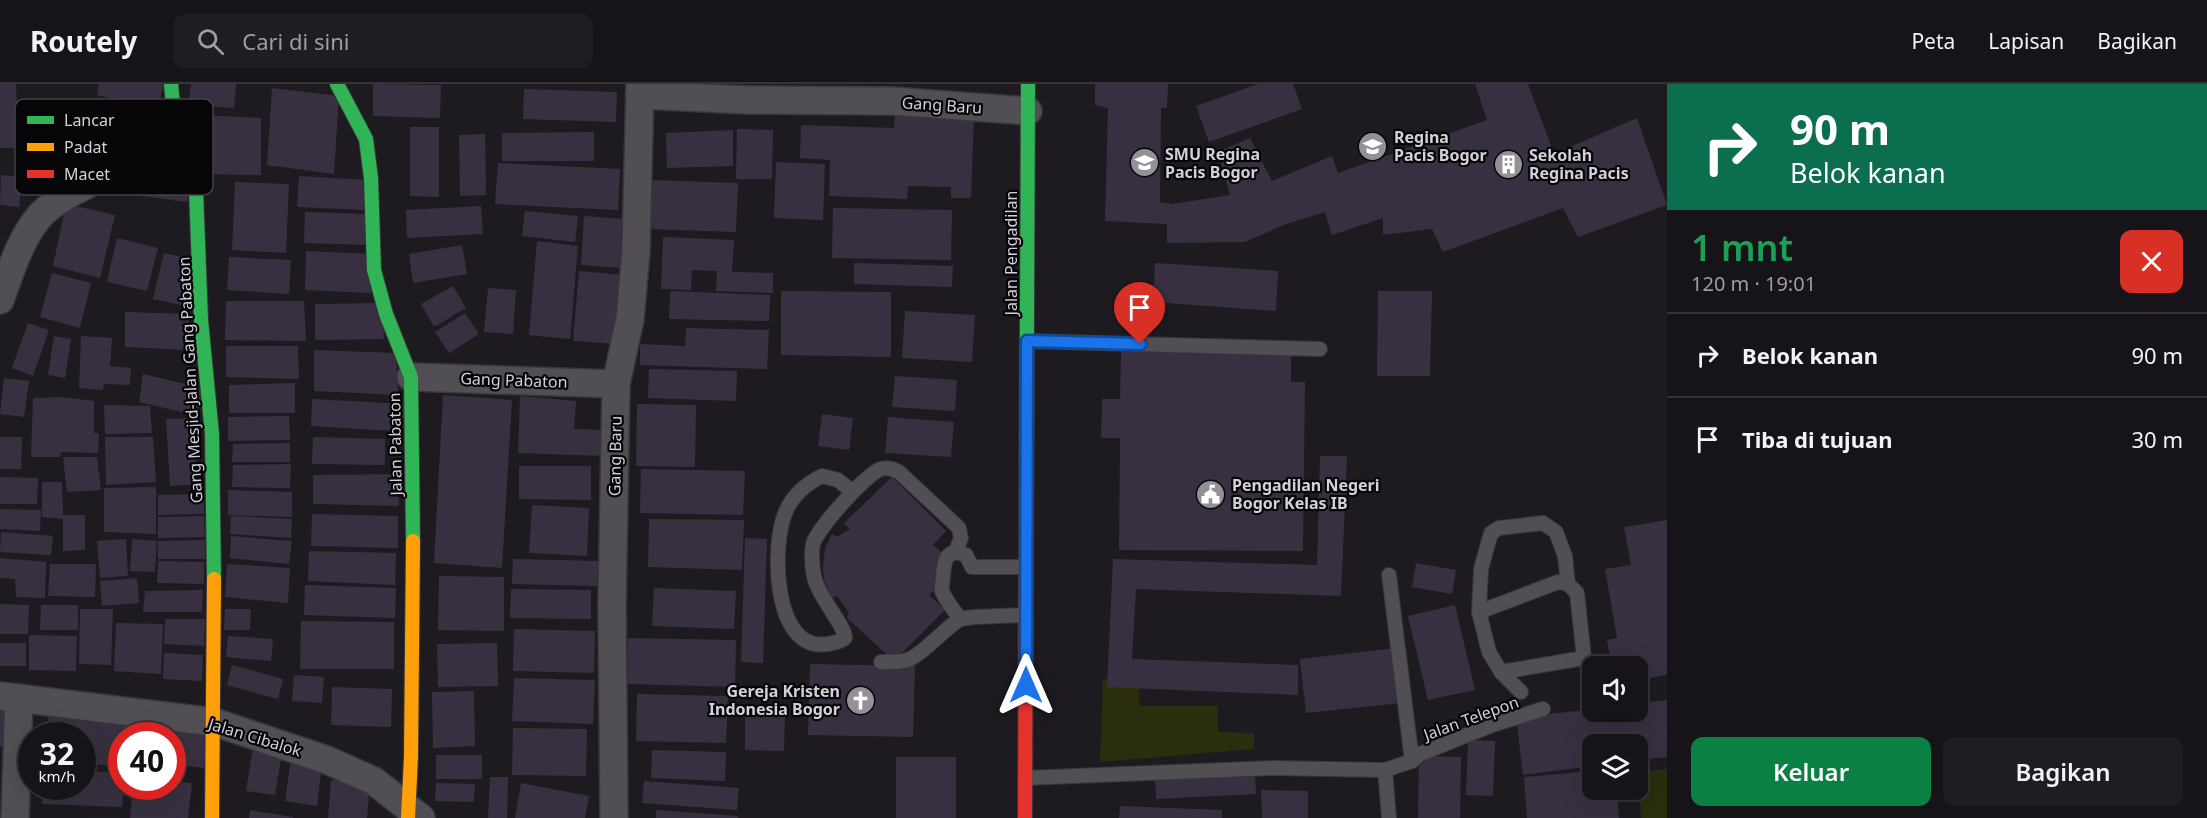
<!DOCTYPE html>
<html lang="id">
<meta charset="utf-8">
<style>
body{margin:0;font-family:"Noto Sans",sans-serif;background:#1f1d21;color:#f1f3f6;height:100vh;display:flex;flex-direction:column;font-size:22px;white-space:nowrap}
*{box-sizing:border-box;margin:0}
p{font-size:20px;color:#9e9ea2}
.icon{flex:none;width:33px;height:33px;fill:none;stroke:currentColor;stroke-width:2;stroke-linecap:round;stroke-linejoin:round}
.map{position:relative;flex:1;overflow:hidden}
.drawer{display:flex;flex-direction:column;background:#161418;width:540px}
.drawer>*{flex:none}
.guide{background:#0b6e4f;color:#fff;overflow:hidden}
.tools{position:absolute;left:1582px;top:572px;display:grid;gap:12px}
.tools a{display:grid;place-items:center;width:66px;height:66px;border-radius:12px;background:#161418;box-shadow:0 6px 24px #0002,0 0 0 2px #353337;font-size:30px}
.speed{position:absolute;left:18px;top:638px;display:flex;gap:12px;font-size:30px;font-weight:700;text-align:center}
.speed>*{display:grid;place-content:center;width:78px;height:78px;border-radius:50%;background:#161418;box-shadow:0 6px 24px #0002,0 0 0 2px #353337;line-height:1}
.speed small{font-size:15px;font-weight:400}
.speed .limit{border:9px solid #d22;background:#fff;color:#111}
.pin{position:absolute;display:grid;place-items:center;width:51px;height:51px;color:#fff;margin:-62px -26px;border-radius:50% 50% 50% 0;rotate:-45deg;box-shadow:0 0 6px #0007}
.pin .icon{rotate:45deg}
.me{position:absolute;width:66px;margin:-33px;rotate:0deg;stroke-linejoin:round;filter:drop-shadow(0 0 4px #0008)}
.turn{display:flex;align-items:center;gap:21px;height:126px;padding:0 24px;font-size:27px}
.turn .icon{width:78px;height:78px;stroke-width:2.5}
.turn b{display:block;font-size:42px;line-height:51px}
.round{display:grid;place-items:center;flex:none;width:63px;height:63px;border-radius:12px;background:#1f1d21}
.summary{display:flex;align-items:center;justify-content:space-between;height:102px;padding:0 24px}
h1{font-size:36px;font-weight:600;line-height:45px;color:#1e9e55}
.action{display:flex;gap:12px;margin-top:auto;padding:12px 24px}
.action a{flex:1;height:69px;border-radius:12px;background:#0b8043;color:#fff;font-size:24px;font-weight:600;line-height:69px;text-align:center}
.action a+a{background:#1f1d21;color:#f1f3f6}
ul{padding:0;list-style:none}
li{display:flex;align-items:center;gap:18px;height:84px;padding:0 24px;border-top:2px solid #353337}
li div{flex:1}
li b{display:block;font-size:22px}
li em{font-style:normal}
header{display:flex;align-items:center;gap:36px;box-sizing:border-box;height:84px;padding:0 30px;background:#161418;border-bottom:2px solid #353337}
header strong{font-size:28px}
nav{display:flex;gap:33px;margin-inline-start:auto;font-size:21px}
.search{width:420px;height:54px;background:#1f1d21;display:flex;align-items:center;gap:15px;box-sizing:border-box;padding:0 21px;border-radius:12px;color:#9e9ea2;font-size:22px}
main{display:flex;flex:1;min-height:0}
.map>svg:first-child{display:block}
.green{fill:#2b2e0d}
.building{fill:#383041}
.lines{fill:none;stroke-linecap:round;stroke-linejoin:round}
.lane-casing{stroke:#38373a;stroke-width:16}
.street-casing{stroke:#38373a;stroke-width:30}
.fast-casing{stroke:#38373a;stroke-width:16}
.slow-casing{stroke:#38373a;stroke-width:16}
.jam-casing{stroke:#38373a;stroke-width:16}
.lane{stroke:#514f54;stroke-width:14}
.street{stroke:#514f54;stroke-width:27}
.fast{stroke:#30b455;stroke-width:14}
.slow{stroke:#ff9f0a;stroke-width:14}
.jam{stroke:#e5322d;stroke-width:14}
.route-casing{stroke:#114b97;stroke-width:15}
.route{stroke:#1a73e8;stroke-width:10}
.labels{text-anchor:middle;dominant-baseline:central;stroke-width:4.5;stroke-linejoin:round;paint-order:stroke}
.street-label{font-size:16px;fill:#d3d1d7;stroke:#060508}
.poi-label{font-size:16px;font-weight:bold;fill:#d3d1d7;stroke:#060508;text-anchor:start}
.key{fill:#060508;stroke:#444246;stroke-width:1.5}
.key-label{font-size:16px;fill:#d3d1d7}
</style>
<header>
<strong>Routely</strong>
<div class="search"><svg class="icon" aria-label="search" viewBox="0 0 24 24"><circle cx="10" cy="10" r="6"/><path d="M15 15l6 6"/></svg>Cari di sini</div>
<nav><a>Peta</a><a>Lapisan</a><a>Bagikan</a></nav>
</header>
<main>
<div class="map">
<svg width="1667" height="734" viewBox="0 0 1667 734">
<rect width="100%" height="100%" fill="#1d1b20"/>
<g class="green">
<polygon points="1103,595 1139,596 1139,622 1218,622 1218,648 1254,649 1254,665 1100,678"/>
<polygon points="1667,685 1667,734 1641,734 1638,689"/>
</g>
<g class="building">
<polygon points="0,0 16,0 19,64 0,64"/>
<polygon points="99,0 163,0 158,26 97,11"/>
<polygon points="191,0 236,0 234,24 189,21"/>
<polygon points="373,0 441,1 440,34 373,32"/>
<polygon points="1095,0 1168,0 1167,24 1161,24 1160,118 1172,120 1230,111 1218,68 1250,54 1272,97 1332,72 1338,89 1487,36 1475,0 1528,0 1554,70 1637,34 1667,121 1578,153 1563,124 1443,168 1432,145 1383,151 1383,134 1332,151 1325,128 1286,140 1245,158 1167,159 1167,140 1105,137 1108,24 1095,21"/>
<polygon points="1258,0 1293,0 1302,25 1209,58 1196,22"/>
<polygon points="272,4 339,12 334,90 267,81"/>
<polygon points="524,5 617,8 616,38 523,35"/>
<polygon points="895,28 974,32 971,114 951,114 951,103 908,102 907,115 829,112 830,76 800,74 801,41 894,44"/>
<polygon points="198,31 261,34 261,91 197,90"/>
<polygon points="410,43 439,43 439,113 410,112"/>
<polygon points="737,45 773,46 772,95 736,95"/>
<polygon points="733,46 733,82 667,84 666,49"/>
<polygon points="594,48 594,77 502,77 502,49"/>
<polygon points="485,50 486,111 460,112 459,51"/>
<polygon points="776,78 825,80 823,136 774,134"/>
<polygon points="498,79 620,85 618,126 495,120"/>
<polygon points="132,82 190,89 187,118 128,110"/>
<polygon points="1,91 22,93 19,123 0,121"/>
<polygon points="299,92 367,96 365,126 297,123"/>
<polygon points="650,96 738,99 736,148 649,145"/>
<polygon points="235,98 289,100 286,169 232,166"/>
<polygon points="66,120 115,131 100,194 53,182"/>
<polygon points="481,122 483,150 407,154 406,126"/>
<polygon points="833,124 952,126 951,176 832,174"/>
<polygon points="525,127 578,132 575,158 522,152"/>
<polygon points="305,128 369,130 368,161 304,159"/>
<polygon points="584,132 624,135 621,184 581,181"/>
<polygon points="663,153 734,156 732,188 773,189 773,209 716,207 717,187 692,186 691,206 661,205"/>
<polygon points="117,154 158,164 147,207 107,198"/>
<polygon points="537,157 578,162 570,255 529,251"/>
<polygon points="462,161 467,190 413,199 409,170"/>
<polygon points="306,167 371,170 371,209 305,206"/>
<polygon points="164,169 195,176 186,222 153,215"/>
<polygon points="229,173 291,176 289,210 227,206"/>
<polygon points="854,179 953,182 952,203 854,200"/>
<polygon points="1155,179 1278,187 1276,227 1153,218"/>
<polygon points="579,187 622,191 616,260 573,257"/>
<polygon points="52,189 91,199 80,244 40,233"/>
<polygon points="453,202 466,224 434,243 421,220"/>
<polygon points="488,204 516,206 513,250 484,248"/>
<polygon points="670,207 770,211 769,237 669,235"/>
<polygon points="781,207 891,208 891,273 781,271"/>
<polygon points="1378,207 1432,207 1430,292 1377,292"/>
<polygon points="226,217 304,217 306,257 225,256"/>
<polygon points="382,219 384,255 315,256 315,220"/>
<polygon points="905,227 975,231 972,278 902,274"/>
<polygon points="125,228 189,230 188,266 125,263"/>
<polygon points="465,229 479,250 449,269 435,248"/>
<polygon points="28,239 49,246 33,292 12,284"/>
<polygon points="686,244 769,246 767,285 640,281 640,260 685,262"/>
<polygon points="54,252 71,255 65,294 48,291"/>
<polygon points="81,252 112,254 110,282 131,284 130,301 104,300 103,306 79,304"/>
<polygon points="226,262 298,262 299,295 226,293"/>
<polygon points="314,266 396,269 398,311 314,307"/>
<polygon points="1121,267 1291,269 1291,298 1305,298 1303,467 1119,466 1120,354 1101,354 1102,315 1120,315"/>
<polygon points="649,285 737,287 736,317 648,314"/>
<polygon points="143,290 202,304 198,332 139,318"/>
<polygon points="895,292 957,296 955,327 892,323"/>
<polygon points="4,294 29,297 24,333 0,330"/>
<polygon points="295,299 295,329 229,329 229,301"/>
<polygon points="443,311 512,316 502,484 434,479"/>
<polygon points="520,312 576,317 574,345 605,346 604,372 518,369"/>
<polygon points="61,313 94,317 94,349 99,349 98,369 61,368 60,373 31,373 33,314"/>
<polygon points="312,315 405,320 404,334 394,334 394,347 311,342"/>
<polygon points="637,320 696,321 695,383 636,382"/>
<polygon points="104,321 150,322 152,349 105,350"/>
<polygon points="822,330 853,334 849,366 818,362"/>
<polygon points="289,332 290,356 228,357 228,333"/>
<polygon points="888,333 954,338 951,373 885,369"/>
<polygon points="193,334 198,400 170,402 166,335"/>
<polygon points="0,353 22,353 21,385 0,385"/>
<polygon points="105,353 153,353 156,398 106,401"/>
<polygon points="313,353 385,355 385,381 312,380"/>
<polygon points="290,359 290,378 232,378 233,360"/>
<polygon points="1320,372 1347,372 1341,512 1136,505 1132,575 1298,581 1298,611 1107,603 1113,475 1317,481"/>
<polygon points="63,373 97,373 101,406 67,408"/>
<polygon points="291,380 290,404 232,403 233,381"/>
<polygon points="519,382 591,382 591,416 519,415"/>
<polygon points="641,385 745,387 743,431 640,429"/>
<polygon points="397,390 399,422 313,420 313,391"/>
<polygon points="0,393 38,394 37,420 0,420"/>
<polygon points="892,393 946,447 933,461 941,468 939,501 929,511 945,526 894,577 847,534 849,529 837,512 832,514 824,495 823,484 825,464 832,450 837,453 850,445 844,439"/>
<polygon points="42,398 62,398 63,431 85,431 85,466 63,467 63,435 42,433"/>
<polygon points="156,403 156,450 104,448 104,404"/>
<polygon points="228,406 292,408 292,433 228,431"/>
<polygon points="204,410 204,430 158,431 158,411"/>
<polygon points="532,421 589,424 587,472 529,469"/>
<polygon points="0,425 41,426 40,447 0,445"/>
<polygon points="312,430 398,432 398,464 311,462"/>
<polygon points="204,432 205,453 158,454 158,433"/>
<polygon points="231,432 292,435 291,454 230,450"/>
<polygon points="649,435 744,436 742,486 648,483"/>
<polygon points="1667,436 1667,591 1644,595 1641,579 1612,582 1607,556 1617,554 1605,485 1631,481 1624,443"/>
<polygon points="1,448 53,452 51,471 0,468"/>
<polygon points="231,452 292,457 289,480 230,474"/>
<polygon points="745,454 767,455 763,579 741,578"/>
<polygon points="126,455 128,492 100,494 97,457"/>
<polygon points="132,455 157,457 155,488 130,487"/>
<polygon points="205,456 205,475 158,475 158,457"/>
<polygon points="309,467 396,469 395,501 308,497"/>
<polygon points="0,474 46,478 45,514 16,513 15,495 0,494"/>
<polygon points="513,475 599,477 598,502 512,500"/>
<polygon points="158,477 204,478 204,500 157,499"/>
<polygon points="1416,479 1456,486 1452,510 1412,503"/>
<polygon points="50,480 96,480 95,513 48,512"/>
<polygon points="227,480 290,484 288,519 225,513"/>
<polygon points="439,492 504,493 504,547 438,546"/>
<polygon points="137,494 139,519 102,522 100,497"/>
<polygon points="305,501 396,504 395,534 304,531"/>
<polygon points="654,504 736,507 734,545 652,542"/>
<polygon points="511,505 591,506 591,535 510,534"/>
<polygon points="203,506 202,528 143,528 145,507"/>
<polygon points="0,520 29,521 28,550 0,550"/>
<polygon points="41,521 78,521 78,546 40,546"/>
<polygon points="1455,521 1475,606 1428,616 1408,532"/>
<polygon points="80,525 113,525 111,581 79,580"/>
<polygon points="225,525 251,525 250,546 224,546"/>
<polygon points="165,535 205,535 204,562 164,560"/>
<polygon points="301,537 394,538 394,585 300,585"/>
<polygon points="116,539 163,540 161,590 114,587"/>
<polygon points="514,545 595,547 594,589 513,587"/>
<polygon points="29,551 77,552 76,587 29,586"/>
<polygon points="228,552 273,555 271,577 226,573"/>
<polygon points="628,554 736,556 735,603 627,600"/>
<rect x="0" y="559" width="26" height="23"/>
<polygon points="497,559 498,602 438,603 437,560"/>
<polygon points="1396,564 1401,619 1306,629 1300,575"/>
<polygon points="164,569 203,571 202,597 163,595"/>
<polygon points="810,580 915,582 913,653 808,651"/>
<polygon points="232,581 283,595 278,615 227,601"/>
<polygon points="294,591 324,593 322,619 292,617"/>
<polygon points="514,594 595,596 593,640 512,637"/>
<polygon points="332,603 392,605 391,643 331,641"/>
<polygon points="474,607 475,662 433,664 432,608"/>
<polygon points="637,610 728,612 726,659 636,657"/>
<polygon points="1667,616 1667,673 1638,676 1638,660 1593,660 1593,682 1523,691 1516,634 1593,625 1593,627 1638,627 1638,619"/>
<polygon points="0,627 6,627 5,663 0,663"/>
<polygon points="49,627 129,639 128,651 122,651 122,683 82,679 82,651 47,651"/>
<polygon points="745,630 785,630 784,667 745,666"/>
<polygon points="131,641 208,650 204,684 172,680 172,651 130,651"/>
<polygon points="513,644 587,645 586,692 512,691"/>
<polygon points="1468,656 1495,657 1493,712 1466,711"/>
<polygon points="253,663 282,668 275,711 246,707"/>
<polygon points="652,666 726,668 725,697 651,694"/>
<rect x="436" y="671" width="46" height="24"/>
<polygon points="1419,672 1461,673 1460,734 1418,734"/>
<rect x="896" y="673" width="60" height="61"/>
<polygon points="291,675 322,680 317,722 285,717"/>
<polygon points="82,687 122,689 122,702 124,702 122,723 42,720 43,702 82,702"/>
<polygon points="1593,687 1593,705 1617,705 1619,734 1527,734 1524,693"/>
<polygon points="1255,689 1256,710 1156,715 1155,693"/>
<polygon points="490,693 508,693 507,734 488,734"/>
<polygon points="331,696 370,698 367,734 328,734"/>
<polygon points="172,697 192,699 188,734 130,734 133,702 172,702"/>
<polygon points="644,697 739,704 737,726 642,719"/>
<polygon points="436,699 475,700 474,718 435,717"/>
<polygon points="521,699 589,712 585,734 515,734"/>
<polygon points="1261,706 1308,707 1308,734 1262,734"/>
<polygon points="1120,722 1222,726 1222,734 1119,734"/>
<polygon points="250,726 293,733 293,734 249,734"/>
<polygon points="656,726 738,732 738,734 656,734"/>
</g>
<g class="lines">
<defs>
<g id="lane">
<polyline points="1027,257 1320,265"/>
<path d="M853 408 838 396 822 392C807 399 792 412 786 427 771 459 772 570 828 560 834 559 840 558 845 554 845 541 818 513 814 492 812 482 811 471 813 460 817 445 867 389 881 385 888 383 893 385 899 388L959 444 961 454 955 469"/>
<path d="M1026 483H972L966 471C946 463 944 477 943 493 943 497 941 504 942 507 945 516 955 527 960 535L974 533 1026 531"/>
<polyline points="1389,491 1412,677"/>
<polyline points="1479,528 1558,498 1568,500 1577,509 1584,574 1501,588"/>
<path d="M881 578C891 578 901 579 910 575 924 569 944 545 960 535"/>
<polyline points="1521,608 1501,588 1489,568 1479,528 1481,485 1491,449 1499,444 1543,439 1556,448 1565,472 1568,500"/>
<polyline points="1385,686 1389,734"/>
<polyline points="1025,694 1273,684 1385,686 1412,677 1420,670 1492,641 1543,625"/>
</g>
<g id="street">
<polyline points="640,11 748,16 892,17 1028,27"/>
<path d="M0 216C11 187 19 157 39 133 61 106 143 76 177 63"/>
<polyline points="411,293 616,300"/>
<polyline points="0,612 214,638 327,676 374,697 421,734"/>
<polyline points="15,734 19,614"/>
<polyline points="614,734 612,523 616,300 630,235 636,167 640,0"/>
</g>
<g id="fast">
<polyline points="171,0 177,63 188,81 196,106 201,236 212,350 214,495"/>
<polyline points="337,0 366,55 371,94 374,186 386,230 411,293 413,457"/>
<polyline points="1026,462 1028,0"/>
</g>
<g id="slow">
<polyline points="212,734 214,495"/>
<polyline points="408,734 411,673 413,457"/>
</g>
<polyline id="jam" points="1025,734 1026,462"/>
</defs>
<use href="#lane" class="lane-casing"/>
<use href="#street" class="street-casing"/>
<use href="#fast" class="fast-casing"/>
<use href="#slow" class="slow-casing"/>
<use href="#jam" class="jam-casing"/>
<use href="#lane" class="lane"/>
<use href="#street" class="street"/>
<use href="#fast" class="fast"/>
<use href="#slow" class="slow"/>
<use href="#jam" class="jam"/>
</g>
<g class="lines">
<defs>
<polyline id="route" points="1026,601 1027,257 1140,260"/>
</defs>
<use href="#route" class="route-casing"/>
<use href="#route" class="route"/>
</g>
<defs>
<symbol id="school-disc" viewBox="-11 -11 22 22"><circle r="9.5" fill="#939197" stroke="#060508"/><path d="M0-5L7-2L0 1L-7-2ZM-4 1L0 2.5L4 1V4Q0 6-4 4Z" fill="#fff"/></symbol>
<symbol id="building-disc" viewBox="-11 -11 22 22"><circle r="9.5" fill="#939197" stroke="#060508"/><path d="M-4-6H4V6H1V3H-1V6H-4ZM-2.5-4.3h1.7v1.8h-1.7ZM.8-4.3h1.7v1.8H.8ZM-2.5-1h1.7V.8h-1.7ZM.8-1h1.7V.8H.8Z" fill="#fff"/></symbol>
<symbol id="civic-disc" viewBox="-11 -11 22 22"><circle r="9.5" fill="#939197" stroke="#060508"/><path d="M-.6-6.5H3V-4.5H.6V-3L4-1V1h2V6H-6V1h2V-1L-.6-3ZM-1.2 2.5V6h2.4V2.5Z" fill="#fff"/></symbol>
<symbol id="church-disc" viewBox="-11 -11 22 22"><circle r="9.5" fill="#939197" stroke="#060508"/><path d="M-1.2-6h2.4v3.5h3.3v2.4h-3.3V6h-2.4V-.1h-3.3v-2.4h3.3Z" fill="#fff"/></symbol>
</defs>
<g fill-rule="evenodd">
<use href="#school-disc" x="1356" y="46" width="33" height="33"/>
<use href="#school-disc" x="1128" y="62" width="33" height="33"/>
<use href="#building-disc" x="1492" y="64" width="33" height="33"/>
<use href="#civic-disc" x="1194" y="394" width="33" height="33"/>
<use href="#church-disc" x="844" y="600" width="33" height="33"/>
</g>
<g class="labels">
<g class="street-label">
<text transform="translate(942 21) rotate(4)">Gang Baru</text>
<text transform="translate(1011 169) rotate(-90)">Jalan Pengadilan</text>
<text transform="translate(190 296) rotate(-93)">Gang Mesjid-Jalan Gang Pabaton</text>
<text transform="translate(514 296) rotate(2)">Gang Pabaton</text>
<text transform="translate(395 360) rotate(-91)">Jalan Pabaton</text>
<text transform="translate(615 372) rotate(-89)">Gang Baru</text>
<text transform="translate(1471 634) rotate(-20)">Jalan Telepon</text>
<text transform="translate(255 653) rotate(17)">Jalan Cibalok</text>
</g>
<g class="poi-label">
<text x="1394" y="53">Regina<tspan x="1394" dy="18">Pacis Bogor</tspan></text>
<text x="1165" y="70">SMU Regina<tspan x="1165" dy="18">Pacis Bogor</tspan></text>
<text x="1529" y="71">Sekolah<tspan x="1529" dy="18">Regina Pacis</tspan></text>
<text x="1232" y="401">Pengadilan Negeri<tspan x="1232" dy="18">Bogor Kelas IB</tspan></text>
<text x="840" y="607" text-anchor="end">Gereja Kristen<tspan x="840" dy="18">Indonesia Bogor</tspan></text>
</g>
</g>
<rect x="15" y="15" width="198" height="96" rx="9" class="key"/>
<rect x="27" y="32" width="27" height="8" fill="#30b455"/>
<rect x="27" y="59" width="27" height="8" fill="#ff9f0a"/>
<rect x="27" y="86" width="27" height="8" fill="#e5322d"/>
<g class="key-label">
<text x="64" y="42">Lancar</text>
<text x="64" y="69">Padat</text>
<text x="64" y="96">Macet</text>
</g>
</svg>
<div class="tools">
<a><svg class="icon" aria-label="sound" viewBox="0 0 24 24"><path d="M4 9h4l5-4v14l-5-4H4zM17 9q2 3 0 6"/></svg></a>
<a><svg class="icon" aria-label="layers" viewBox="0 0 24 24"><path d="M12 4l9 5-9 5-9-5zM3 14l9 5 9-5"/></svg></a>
</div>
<div class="speed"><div>32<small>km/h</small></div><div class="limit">40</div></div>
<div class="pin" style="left:1140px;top:260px;background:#d93025"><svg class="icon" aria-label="arrive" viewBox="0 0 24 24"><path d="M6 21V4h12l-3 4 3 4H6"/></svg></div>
<svg class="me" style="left:1026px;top:601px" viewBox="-20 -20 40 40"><path d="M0-17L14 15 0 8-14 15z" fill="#1a73e8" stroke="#fff" stroke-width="4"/></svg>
</div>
<section class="drawer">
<div class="guide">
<div class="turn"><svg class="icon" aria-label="right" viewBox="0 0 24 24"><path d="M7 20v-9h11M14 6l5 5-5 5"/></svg><div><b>90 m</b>Belok kanan</div></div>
</div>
<div class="summary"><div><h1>1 mnt</h1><p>120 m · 19:01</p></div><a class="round" style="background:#d93025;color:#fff"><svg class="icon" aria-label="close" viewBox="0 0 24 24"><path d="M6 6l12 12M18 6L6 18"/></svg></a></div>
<ul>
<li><svg class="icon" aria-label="right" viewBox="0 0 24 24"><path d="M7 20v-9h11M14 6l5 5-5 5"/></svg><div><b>Belok kanan</b></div><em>90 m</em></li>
<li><svg class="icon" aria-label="arrive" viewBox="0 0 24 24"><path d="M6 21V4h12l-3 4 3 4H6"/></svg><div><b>Tiba di tujuan</b></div><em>30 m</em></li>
</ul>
<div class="action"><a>Keluar</a><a>Bagikan</a></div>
</section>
</main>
